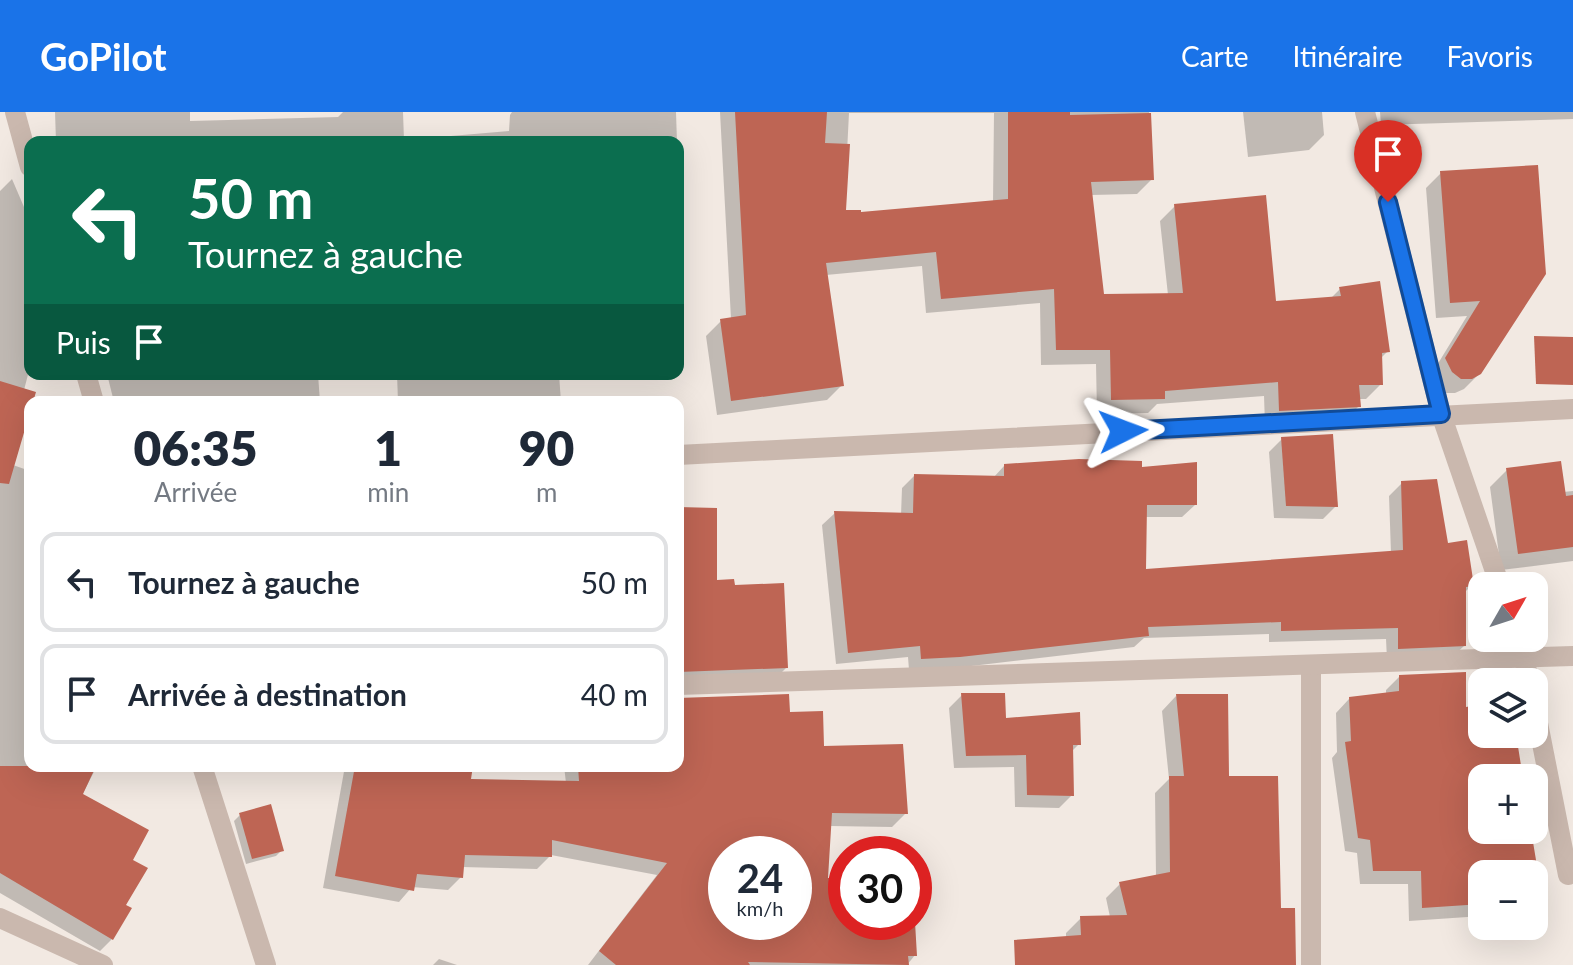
<!DOCTYPE html>
<html lang="fr">
<meta charset="utf-8">
<style>
body{margin:0;font-family:Lato,sans-serif;background:#f2f2f3;color:#1f2937;height:100vh;display:flex;flex-direction:column;font-size:30px;white-space:nowrap}
*{box-sizing:border-box;margin:0}
p{font-size:26px;color:#747a83}
.icon{flex:none;width:44px;height:44px;fill:none;stroke:currentColor;stroke-width:2;stroke-linecap:round;stroke-linejoin:round}
.map{position:relative;flex:1;overflow:hidden}
.sheet{position:absolute;left:24px;top:284px;width:660px;height:376px;display:flex;flex-direction:column;background:#fff;border-radius:16px;box-shadow:0 8px 32px #0002}
.sheet>*{flex:none}
.hud{position:absolute;left:24px;top:24px;width:660px;height:244px;border-radius:16px;box-shadow:0 8px 32px #0002;background:#0b6e4f;color:#fff;overflow:hidden}
.needle{width:52px;rotate:51deg}
.tools{position:absolute;left:1468px;top:460px;display:grid;gap:16px}
.tools a{display:grid;place-items:center;width:80px;height:80px;border-radius:16px;background:#fff;box-shadow:0 8px 32px #0002;font-size:40px}
.speed{position:absolute;left:708px;top:724px;display:flex;gap:16px;font-size:40px;font-weight:700;text-align:center}
.speed>*{display:grid;place-content:center;width:104px;height:104px;border-radius:50%;background:#fff;box-shadow:0 8px 32px #0002;line-height:1}
.speed small{font-size:20px;font-weight:400}
.speed .limit{border:12px solid #d22;background:#fff;color:#111}
.pin{position:absolute;display:grid;place-items:center;width:68px;height:68px;color:#fff;margin:-82px -34px;border-radius:50% 50% 50% 0;rotate:-45deg;box-shadow:0 0 8px #0007}
.pin .icon{rotate:45deg}
.me{position:absolute;width:88px;margin:-44px;rotate:87deg;stroke-linejoin:round;filter:drop-shadow(0 0 6px #0008)}
.turn{display:flex;align-items:center;gap:28px;height:168px;padding:0 32px;font-size:36px}
.turn .icon{width:104px;height:104px;stroke-width:2.5}
.turn b{display:block;font-size:56px;line-height:68px}
.then{display:flex;align-items:center;height:76px;padding:0 32px;background:#0003;gap:16px;font-size:30px}
.eta{display:flex;justify-content:space-evenly;align-items:center;height:136px;text-align:center}
.eta b{font-size:48px;font-weight:800;line-height:56px}
ul{padding:0;list-style:none}
li{display:flex;align-items:center;gap:24px;height:100px;margin:0 16px 12px;padding:0 16px;border:4px solid #e0e1e3;border-radius:16px}
li div{flex:1}
li b{display:block;font-size:30px}
li em{font-style:normal}
header{display:flex;align-items:center;gap:48px;box-sizing:border-box;height:112px;padding:0 40px;background:#1a73e8;color:#fff}
header strong{font-size:38px}
nav{display:flex;gap:44px;margin-inline-start:auto;font-size:28px}
.map>svg:first-child{display:block}
.shadow{fill:#0003;fill-rule:evenodd}
.building{fill:#be6554;fill-rule:evenodd}
.lines{fill:none;stroke-linecap:round;stroke-linejoin:round}
.minor{stroke:#cab8ae;stroke-width:20}
.route-casing{stroke:#114b97;stroke-width:20}
.route{stroke:#1a73e8;stroke-width:14}
</style>
<header>
<strong>GoPilot</strong>
<nav><a>Carte</a><a>Itinéraire</a><a>Favoris</a></nav>
</header>
<div class="map">
<svg width="1573" height="853" viewBox="0 0 1573 853">
<rect width="100%" height="100%" fill="#f2e9e2"/>
<g class="shadow">
<polygon points="55,0 190,0 190,9 338,5 343,0 403,0 404,28 509,19 510,3 512,0 676,0 677,30 56,30"/>
<path d="M720 0H1149L1152 67 1137 82 1091 83 1102 184 1168 183 1160 109 1175 94 1274 192 1330 187 1340 177 1388 239 1380 247 1381 272 1366 287H1358L1359 294 1344 309 1265 313 1264 284 1157 292 1148 301 1097 302 1096 252 1041 253 1040 191 926 201 922 154 826 163 842 273 827 288 717 303 706 224 721 209 731 207ZM849 1H994L993 90 859 103 844 100Z"/>
<polygon points="1243,0 1322,0 1324,23 1309,38 1248,45"/>
<polygon points="1380,0 1573,0 1573,7 1381,13"/>
<polygon points="1537,56 1480,261 1464,277 1455,281 1445,281 1431,263 1467,204 1436,206 1426,76 1441,61"/>
<polygon points="12,67 30,109 30,212 27,230 30,231 30,255 24,278 31,290 13,353 30,359 30,559 25,564 30,562 30,654 97,654 82,683 131,749 124,794 112,827 100,839 0,781 0,79"/>
<polygon points="678,75 680,154 678,156"/>
<polygon points="107,262 318,262 320,290 114,290"/>
<polygon points="397,262 559,262 561,290 398,290"/>
<polygon points="1282,327 1336,394 1323,407 1274,406 1269,340"/>
<polygon points="1004,354 1140,358 1195,393 1182,405 1145,405 1144,460 1391,441 1389,384 1402,371 1472,473 1464,481 1464,534 1451,546 1387,548 1386,527 1269,530 1269,522 1144,526 1134,535 946,557 909,558 908,545 836,552 822,413 835,401 901,403 902,376 914,364 993,366"/>
<polygon points="1507,358 1563,380 1573,379 1573,449 1501,458 1490,375"/>
<polygon points="678,397 715,470 786,556 773,569 678,572"/>
<polygon points="1399,565 1464,597 1482,594 1482,622 1514,622 1521,666 1482,666 1482,718 1529,718 1535,753 1526,762 1482,762 1482,804 1409,809 1408,772 1360,772 1357,741 1345,739 1332,646 1337,640 1336,601 1349,587 1386,583 1386,578"/>
<polygon points="962,583 1004,608 1079,632 1072,639 1072,683 1059,696 1015,695 1014,655 954,656 949,596"/>
<polygon points="1176,584 1227,666 1280,798 1294,853 1056,853 1066,830 1066,821 1081,806 1110,805 1106,786 1120,772 1156,765 1155,681 1169,667 1162,599"/>
<path d="M678 588 788 603 822 636 903 634 905 702 892 715 830 714 826 769 846 767V810H913L915 843 907 853H588L657 763 551 743 537 757 462 755 461 765 448 778 412 775 399 790 323 776 345 654H471L469 669 566 671 564 654H678ZM726 742H794V810H726Z"/>
<polygon points="240,703 282,738 276,744 246,752 234,709"/>
<polygon points="439,847 457,853 433,853"/>
</g>
<g class="building">
<polygon points="735,0 827,0 825,31 850,32 846,98 861,98 861,100 1008,87 1008,0 1070,0 1070,3 1151,1 1154,68 1091,70 1104,182 1183,181 1174,92 1266,83 1276,189 1341,184 1339,175 1380,169 1390,240 1382,241 1383,273 1359,273 1361,295 1279,299 1278,270 1165,279 1165,287 1111,288 1110,238 1056,238 1054,177 941,187 936,140 826,151 844,274 731,289 720,207 746,203"/>
<polygon points="1538,53 1546,162 1481,262 1472,267 1461,267 1452,260 1445,246 1480,189 1450,191 1440,59"/>
<polygon points="1534,224 1573,225 1573,273 1536,272"/>
<polygon points="0,269 36,280 33,290 30,290 30,300 9,372 0,371"/>
<polygon points="1333,322 1338,395 1286,394 1281,325"/>
<polygon points="1079,347 1142,349 1142,355 1197,350 1197,393 1147,393 1146,457 1403,438 1401,369 1437,367 1448,431 1467,428 1474,474 1466,475 1466,534 1398,537 1398,516 1281,519 1281,510 1148,515 1149,524 960,545 921,547 920,534 848,541 834,399 913,401 914,362 1004,364 1004,352"/>
<polygon points="1561,349 1566,384 1573,383 1573,435 1518,442 1506,356"/>
<polygon points="678,395 717,396 717,468 734,467 735,473 784,471 788,556 678,560"/>
<polygon points="1466,560 1466,595 1482,592 1482,622 1516,622 1523,666 1482,666 1482,718 1531,718 1537,754 1482,762 1482,792 1422,796 1421,759 1373,759 1370,728 1358,726 1345,630 1351,629 1349,585 1399,579 1399,563"/>
<polygon points="961,581 1005,581 1006,606 1080,600 1081,633 1073,633 1074,684 1027,683 1026,643 966,644"/>
<path d="M789 582 790 600 823 599 824 634 903 632 908 702 832 701 828 766 846 765V810H915L917 844H908L909 853 748 850 750 853H616L599 839 667 751 552 728V745L465 743 463 766 417 762 414 779 335 764 355 654H473L471 667 579 669 578 654H678V586ZM724 742H794V810H726Z"/>
<polygon points="1176,582 1228,582 1229,664 1278,664 1281,796 1295,796 1296,853 1015,853 1014,828 1081,823 1080,804 1127,803 1119,770 1170,760 1169,664 1184,664"/>
<polygon points="0,654 96,654 83,682 149,718 133,748 148,756 126,793 132,796 113,828 0,761"/>
<polygon points="271,692 284,739 252,747 239,701"/>
</g>
<g class="lines">
<g class="minor">
<polyline points="15,0 30,55"/>
<polyline points="1365,0 1441,302 1500,474"/>
<polyline points="86,262 94,290"/>
<polyline points="678,343 1573,297"/>
<polyline points="1518,526 1530,570"/>
<polyline points="1311,553 1311,853"/>
<polyline points="678,573 1573,544"/>
<polyline points="1534,591 1568,763"/>
<polyline points="202,654 266,853"/>
<polyline points="0,806 103,853"/>
</g>
</g>
<g class="lines">
<defs>
<polyline id="route" points="1123,319 1441,302 1388,90"/>
</defs>
<use href="#route" class="route-casing"/>
<use href="#route" class="route"/>
</g>
</svg>
<div class="tools">
<a><svg class="needle" viewBox="-14 -14 28 28"><path d="M0-13l5 13h-10z" fill="#e53935"/><path d="M0 13l5-13h-10z" fill="#747a83"/></svg></a>
<a><svg class="icon" aria-label="layers" viewBox="0 0 24 24"><path d="M12 4l9 5-9 5-9-5zM3 14l9 5 9-5"/></svg></a>
<a>+</a>
<a>−</a>
</div>
<div class="speed"><div>24<small>km/h</small></div><div class="limit">30</div></div>
<div class="pin" style="left:1388px;top:90px;background:#d93025"><svg class="icon" aria-label="arrive" viewBox="0 0 24 24"><path d="M6 21V4h12l-3 4 3 4H6"/></svg></div>
<svg class="me" style="left:1123px;top:319px" viewBox="-20 -20 40 40"><path d="M0-17L14 15 0 8-14 15z" fill="#1a73e8" stroke="#fff" stroke-width="4"/></svg>
<div class="hud">
<div class="turn"><svg class="icon" aria-label="left" viewBox="0 0 24 24"><path d="M17 20v-9H6M10 6l-5 5 5 5"/></svg><div><b>50 m</b>Tournez à gauche</div></div>
<div class="then">Puis<svg class="icon" aria-label="arrive" viewBox="0 0 24 24"><path d="M6 21V4h12l-3 4 3 4H6"/></svg></div>
</div>
<section class="sheet">
<div class="eta">
<div><b>06:35</b><p>Arrivée</p></div>
<div><b>1</b><p>min</p></div>
<div><b>90</b><p>m</p></div>
</div>
<ul>
<li><svg class="icon" aria-label="left" viewBox="0 0 24 24"><path d="M17 20v-9H6M10 6l-5 5 5 5"/></svg><div><b>Tournez à gauche</b></div><em>50 m</em></li>
<li><svg class="icon" aria-label="arrive" viewBox="0 0 24 24"><path d="M6 21V4h12l-3 4 3 4H6"/></svg><div><b>Arrivée à destination</b></div><em>40 m</em></li>
</ul>
</section>
</div>
